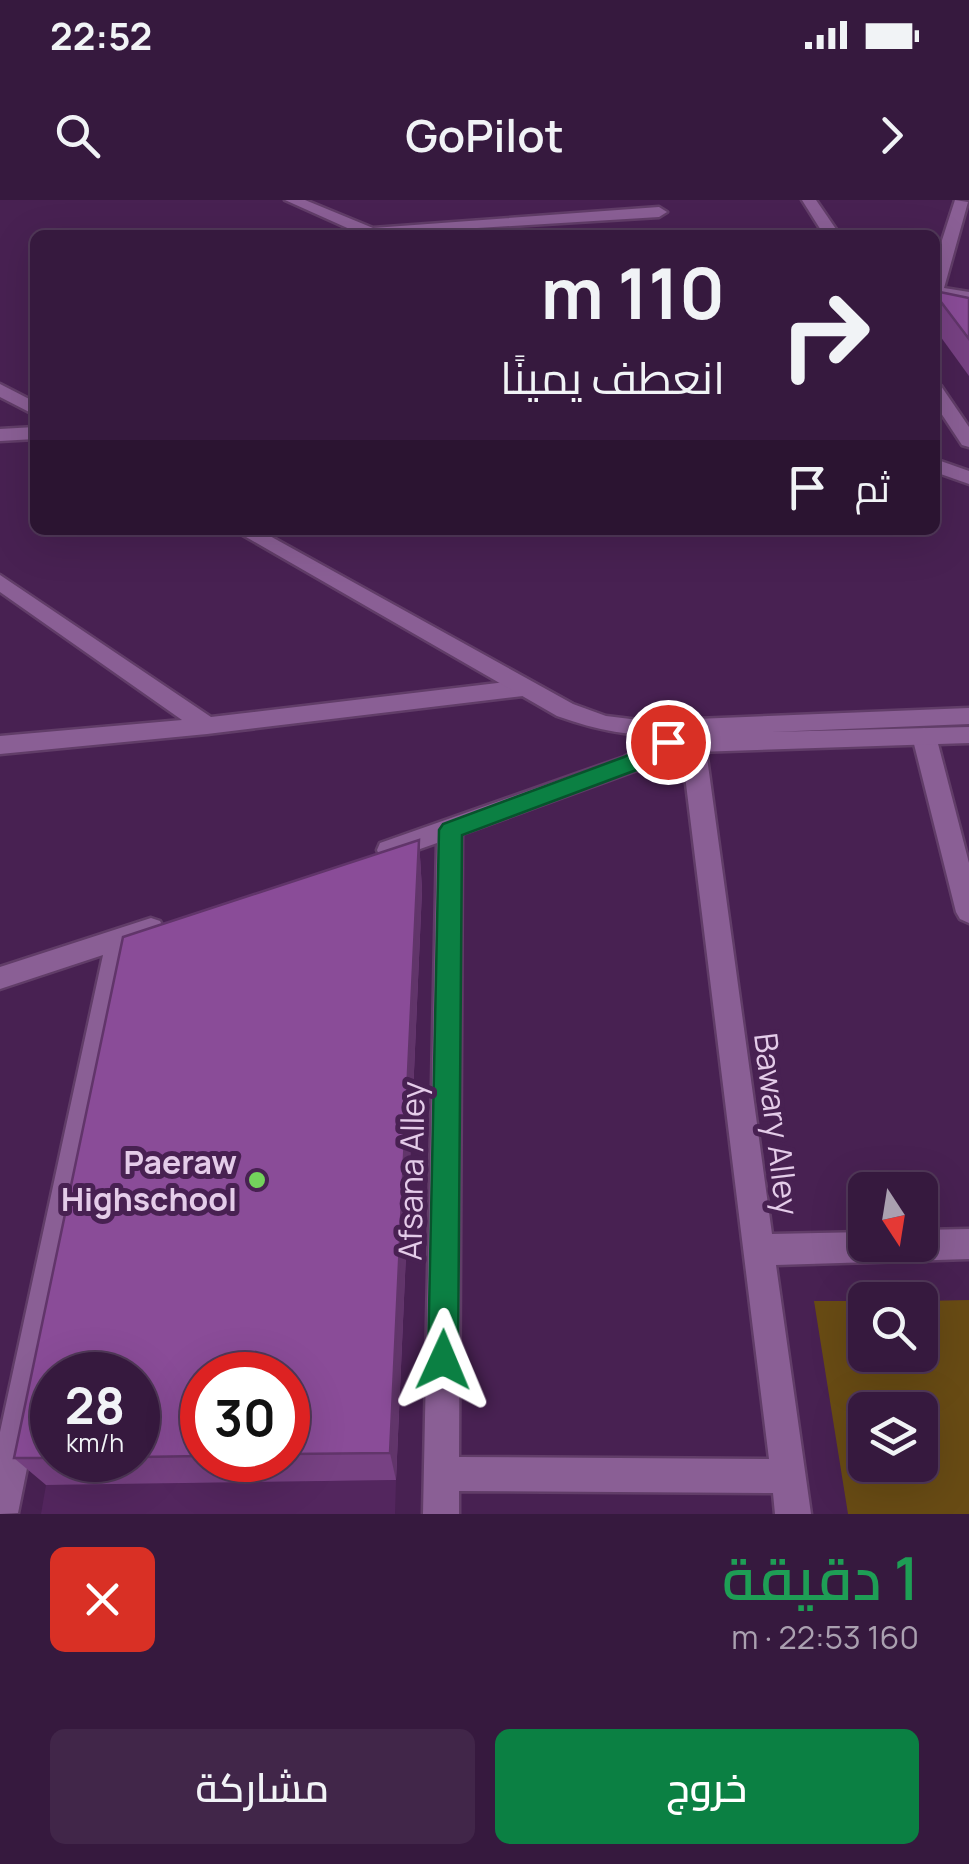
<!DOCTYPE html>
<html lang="ar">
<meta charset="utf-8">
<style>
body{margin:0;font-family:Manrope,Cairo,sans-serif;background:#412649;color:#f1f3f6;direction:rtl;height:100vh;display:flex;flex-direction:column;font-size:38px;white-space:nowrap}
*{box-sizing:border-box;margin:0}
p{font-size:32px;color:#aaa0b0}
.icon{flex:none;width:55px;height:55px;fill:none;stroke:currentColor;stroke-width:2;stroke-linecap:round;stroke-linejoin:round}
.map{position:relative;height:1314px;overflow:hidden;direction:ltr}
.side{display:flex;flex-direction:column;background:#36193e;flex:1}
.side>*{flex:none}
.guide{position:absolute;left:30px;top:30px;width:910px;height:305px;border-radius:15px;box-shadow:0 10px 40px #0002,0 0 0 2px #503858;direction:rtl;background:#36193e;color:#f1f3f6;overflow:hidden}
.needle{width:65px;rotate:168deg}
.tools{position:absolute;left:848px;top:972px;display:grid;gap:20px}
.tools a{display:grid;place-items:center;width:90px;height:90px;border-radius:15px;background:#36193e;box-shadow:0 10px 40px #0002,0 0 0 2px #503858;font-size:50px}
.speed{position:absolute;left:30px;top:1152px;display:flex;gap:20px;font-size:50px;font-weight:700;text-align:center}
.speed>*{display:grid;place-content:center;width:130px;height:130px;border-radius:50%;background:#36193e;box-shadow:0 10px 40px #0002,0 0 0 2px #503858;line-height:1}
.speed small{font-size:25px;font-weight:400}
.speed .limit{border:15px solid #d22;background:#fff;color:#111}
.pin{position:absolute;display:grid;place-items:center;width:85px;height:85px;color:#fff;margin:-42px;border:5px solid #fff;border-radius:50%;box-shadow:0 2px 10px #0007}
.me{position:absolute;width:110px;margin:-55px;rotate:1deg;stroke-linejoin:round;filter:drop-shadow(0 0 8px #0008)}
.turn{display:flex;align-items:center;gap:35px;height:210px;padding:0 50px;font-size:45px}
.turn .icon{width:130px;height:130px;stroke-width:2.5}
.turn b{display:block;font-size:70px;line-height:85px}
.then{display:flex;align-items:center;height:95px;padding:0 50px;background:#0003;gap:20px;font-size:38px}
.round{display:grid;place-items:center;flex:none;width:105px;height:105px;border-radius:15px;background:#412649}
.overview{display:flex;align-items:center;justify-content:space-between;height:170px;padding:0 50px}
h1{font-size:60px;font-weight:600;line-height:75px;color:#1e9e55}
.cta{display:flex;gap:20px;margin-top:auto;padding:20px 50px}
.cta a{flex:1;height:115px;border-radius:15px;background:#0b8043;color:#fff;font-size:40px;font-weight:600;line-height:115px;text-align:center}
.cta a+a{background:#412649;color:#f1f3f6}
.status{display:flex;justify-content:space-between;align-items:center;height:70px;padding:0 50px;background:#36193e;direction:ltr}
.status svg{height:28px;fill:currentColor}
header{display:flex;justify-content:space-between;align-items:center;height:130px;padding:0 50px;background:#36193e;font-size:45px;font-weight:600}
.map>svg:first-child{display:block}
.built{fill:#53265e}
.green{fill:#684b14;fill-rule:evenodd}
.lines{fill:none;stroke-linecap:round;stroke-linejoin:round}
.minor-casing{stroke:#613d68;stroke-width:5}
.tertiary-casing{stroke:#613d68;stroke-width:5}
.minor{fill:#8a5f95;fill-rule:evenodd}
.tertiary{fill:#8a5f95;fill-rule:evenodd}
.wall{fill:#774183;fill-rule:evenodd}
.shaded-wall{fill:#61356a}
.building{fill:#8a4c98;stroke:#61356a;stroke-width:2.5}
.route{fill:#0b8043;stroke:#07532c;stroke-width:2.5}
.poi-dot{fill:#73d25c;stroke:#482152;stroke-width:4}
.labels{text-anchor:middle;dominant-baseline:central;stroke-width:10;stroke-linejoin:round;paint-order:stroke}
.street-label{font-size:32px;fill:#e4cce9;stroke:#482152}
.poi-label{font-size:32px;font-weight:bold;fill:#e4cce9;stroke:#482152;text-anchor:end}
</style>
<div class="status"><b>22:52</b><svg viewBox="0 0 49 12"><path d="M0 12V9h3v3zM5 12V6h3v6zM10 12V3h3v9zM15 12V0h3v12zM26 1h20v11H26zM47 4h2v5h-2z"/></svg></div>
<header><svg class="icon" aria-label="forward" viewBox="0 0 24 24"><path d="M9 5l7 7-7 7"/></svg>GoPilot<svg class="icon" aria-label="search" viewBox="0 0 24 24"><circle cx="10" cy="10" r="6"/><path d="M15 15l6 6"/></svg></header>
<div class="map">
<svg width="969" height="1314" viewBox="0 0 969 1314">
<rect width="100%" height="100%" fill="#482152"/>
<polygon class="built" points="396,1280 395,1314 41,1314 46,1285"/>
<path class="green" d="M969 1100V1314H848L814 1101H865V1155H920V1101ZM865 1210H920V1265H865Z"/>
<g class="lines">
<defs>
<g id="minor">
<polygon points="285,0 305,0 373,28 659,7 667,12 659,17 363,35"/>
<polygon points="955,0 968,2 944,88 969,92 969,102 935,96 935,62"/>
<polygon points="35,227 35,239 0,241 0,229"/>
<polygon points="935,259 969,271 969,284 935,272"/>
<polygon points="0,375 211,517 523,480 534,488 523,496 207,534 0,554 0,536 182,520 0,392"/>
<polygon points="924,528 936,536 969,663 969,723 960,719 956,712 912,536"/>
<polygon points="668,533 676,536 680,542 676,548 640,569 462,634 459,1257 769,1259 681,543 685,537 693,534 705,543 772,1034 865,1032 865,1045 920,1045 920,1030 969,1029 969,1059 776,1065 811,1314 775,1314 773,1293 459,1291 459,1314 423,1314 437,643 389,660 380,657 377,650 380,643 624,557"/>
<polygon points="151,718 160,721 164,729 160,737 132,746 18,1313 0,1314 0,1232 103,755 0,789 0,767"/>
</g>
<g id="tertiary">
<polygon points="802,0 816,0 840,35 824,35"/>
<polygon points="0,184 35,202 35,215 0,197"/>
<polygon points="935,185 941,186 969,227 969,247 962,245 935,204"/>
<path d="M234 330H259L573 504 606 516 647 521 969 508V524L771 532 969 527V543L696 552 684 543 693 536C643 538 604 533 557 516Z"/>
</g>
</defs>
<use href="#minor" class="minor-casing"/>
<use href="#tertiary" class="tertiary-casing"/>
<use href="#minor" class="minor"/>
<use href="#tertiary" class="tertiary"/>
</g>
<g class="wall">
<polygon points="935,91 969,98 969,176 935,129"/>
<path d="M419 640 422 690 396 1280 46 1285 14 1258 123 737ZM52 1175H138V1260H52ZM202 1175H288V1260H202Z"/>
</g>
<polygon class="shaded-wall" points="419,640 422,690 396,1280 390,1253"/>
<g class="building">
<polygon points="935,91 969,98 969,139 935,94"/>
<polygon points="419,640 390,1253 288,1254 288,1175 202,1175 202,1256 138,1257 138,1175 52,1175 52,1258 14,1258 123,737"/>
</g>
<polygon class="route" points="668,534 678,542 675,547 639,569 462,635 458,1160 454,1171 443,1175 433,1171 428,1160 439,630 443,624 624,557"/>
<circle class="poi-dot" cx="257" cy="980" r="10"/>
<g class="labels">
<g class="street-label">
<text transform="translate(777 924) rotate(83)">Bawary Alley</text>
<text transform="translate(411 971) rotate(-89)">Afsana Alley</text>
</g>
<g class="poi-label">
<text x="237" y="962">Paeraw<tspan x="237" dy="37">Highschool</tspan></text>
</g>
</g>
</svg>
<div class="tools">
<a><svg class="needle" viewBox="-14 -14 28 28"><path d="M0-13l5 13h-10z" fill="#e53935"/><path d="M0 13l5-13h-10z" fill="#aaa0b0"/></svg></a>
<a><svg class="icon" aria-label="search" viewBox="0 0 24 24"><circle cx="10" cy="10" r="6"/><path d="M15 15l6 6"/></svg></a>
<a><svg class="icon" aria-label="layers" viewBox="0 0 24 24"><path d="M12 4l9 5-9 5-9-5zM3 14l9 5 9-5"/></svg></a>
</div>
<div class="speed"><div>28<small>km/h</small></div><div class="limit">30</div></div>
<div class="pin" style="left:668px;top:542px;background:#d93025"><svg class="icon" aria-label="arrive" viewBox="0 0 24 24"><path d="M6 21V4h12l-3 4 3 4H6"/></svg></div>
<svg class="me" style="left:443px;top:1160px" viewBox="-20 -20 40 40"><path d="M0-17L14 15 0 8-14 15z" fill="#0b8043" stroke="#fff" stroke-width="4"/></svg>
<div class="guide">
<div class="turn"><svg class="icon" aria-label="right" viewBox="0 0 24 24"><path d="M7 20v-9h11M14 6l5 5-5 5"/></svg><div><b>110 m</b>انعطف يمينًا</div></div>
<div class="then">ثم<svg class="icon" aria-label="arrive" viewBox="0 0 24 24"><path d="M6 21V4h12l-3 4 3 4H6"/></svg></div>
</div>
</div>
<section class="side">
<div class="overview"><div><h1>1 دقيقة</h1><p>160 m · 22:53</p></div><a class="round" style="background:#d93025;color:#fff"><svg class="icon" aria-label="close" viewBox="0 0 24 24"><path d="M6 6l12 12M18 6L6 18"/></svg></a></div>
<div class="cta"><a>خروج</a><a>مشاركة</a></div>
</section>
